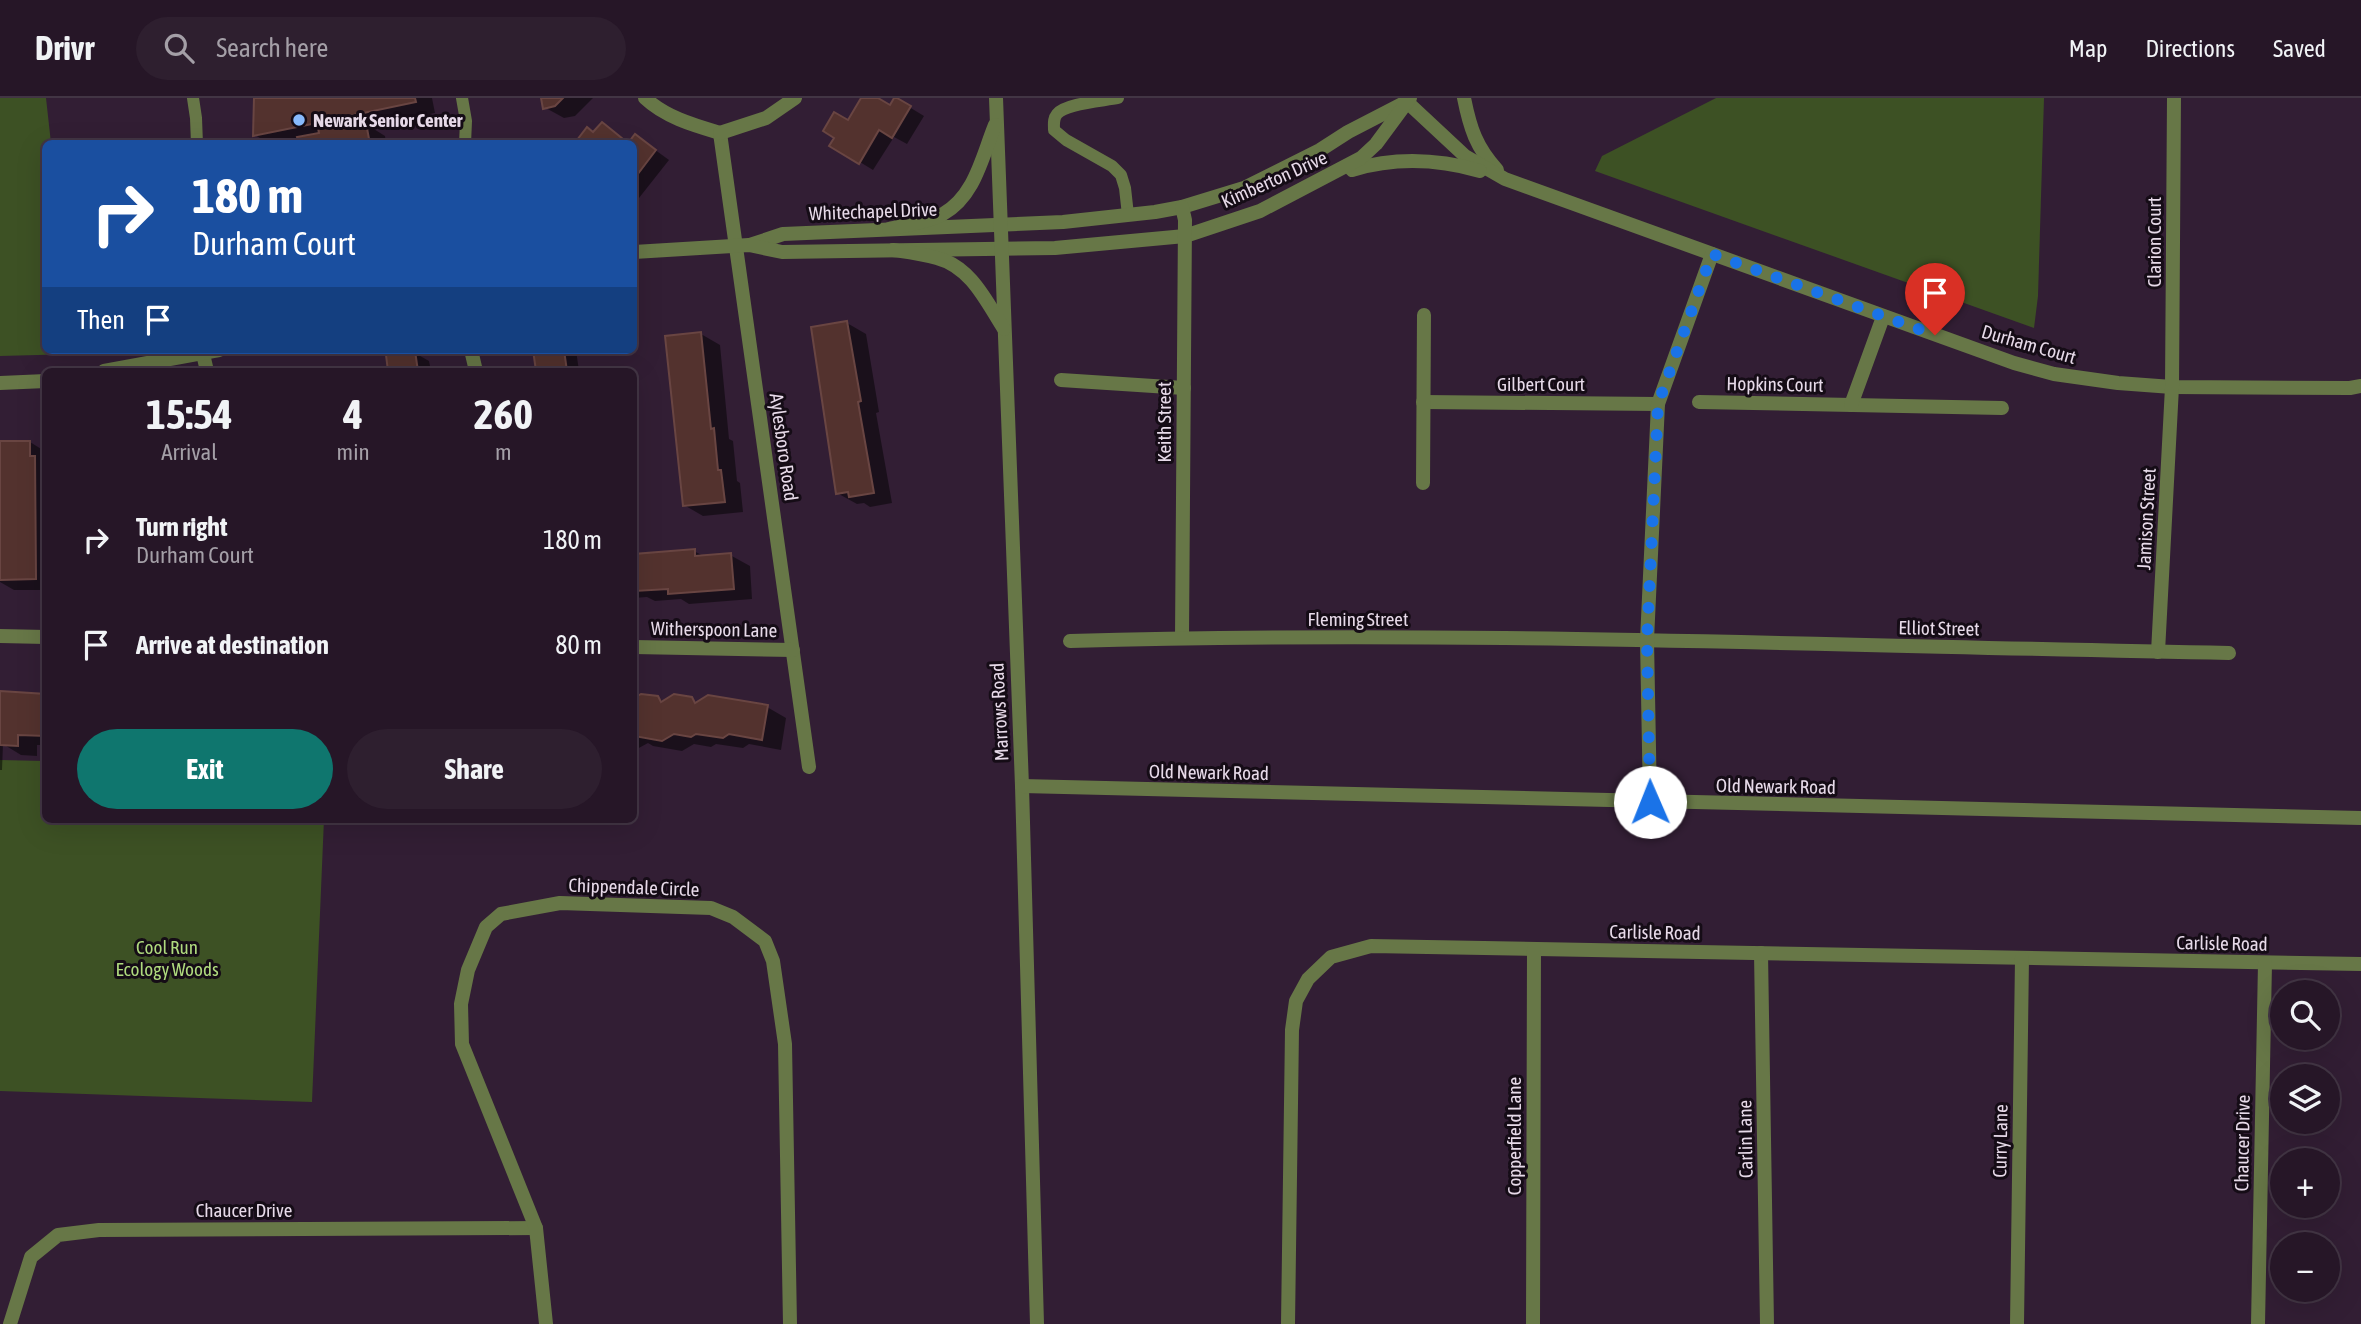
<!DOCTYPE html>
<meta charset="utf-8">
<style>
body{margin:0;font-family:"Asap Condensed",sans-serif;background:#2e1f2f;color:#f1f3f6;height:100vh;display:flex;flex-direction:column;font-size:26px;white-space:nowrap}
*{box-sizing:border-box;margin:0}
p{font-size:23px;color:#a49fa7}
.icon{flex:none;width:38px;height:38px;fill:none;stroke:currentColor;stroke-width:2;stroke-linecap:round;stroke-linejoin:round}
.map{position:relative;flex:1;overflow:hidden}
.drawer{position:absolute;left:42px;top:270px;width:595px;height:455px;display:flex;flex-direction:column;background:#261627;border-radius:10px;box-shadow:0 7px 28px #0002,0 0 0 2px #423544}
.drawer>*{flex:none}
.guide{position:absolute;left:42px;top:42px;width:595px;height:214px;border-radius:10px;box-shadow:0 7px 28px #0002,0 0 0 2px #423544;background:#1a4fa0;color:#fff;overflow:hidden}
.controls{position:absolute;left:2270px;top:882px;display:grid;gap:14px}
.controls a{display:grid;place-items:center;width:70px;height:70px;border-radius:50%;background:#261627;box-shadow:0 7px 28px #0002,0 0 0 2px #423544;font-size:35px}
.pin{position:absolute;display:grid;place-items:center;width:60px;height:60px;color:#fff;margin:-72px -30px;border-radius:50% 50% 50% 0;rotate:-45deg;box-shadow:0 0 7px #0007}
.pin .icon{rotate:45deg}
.me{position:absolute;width:77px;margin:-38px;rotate:359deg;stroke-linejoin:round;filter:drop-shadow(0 0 5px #0008)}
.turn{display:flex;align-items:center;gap:24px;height:147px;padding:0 35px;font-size:32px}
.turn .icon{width:91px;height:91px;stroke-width:2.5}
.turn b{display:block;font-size:49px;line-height:60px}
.then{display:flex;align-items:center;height:66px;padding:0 35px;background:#0003;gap:14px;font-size:26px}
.eta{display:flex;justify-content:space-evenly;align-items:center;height:119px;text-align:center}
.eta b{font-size:42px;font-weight:700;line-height:49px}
.action{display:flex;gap:14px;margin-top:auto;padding:14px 35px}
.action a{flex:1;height:80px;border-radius:42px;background:#0f766e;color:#fff;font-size:28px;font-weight:700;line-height:80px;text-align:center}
.action a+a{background:#2e1f2f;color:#f1f3f6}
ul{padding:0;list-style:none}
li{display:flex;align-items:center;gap:21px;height:105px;padding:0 35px}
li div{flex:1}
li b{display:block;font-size:26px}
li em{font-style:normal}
header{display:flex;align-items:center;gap:42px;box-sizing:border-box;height:98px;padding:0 35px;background:#261627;border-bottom:2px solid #423544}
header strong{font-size:33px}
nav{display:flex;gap:38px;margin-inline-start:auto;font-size:24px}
.search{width:490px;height:63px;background:#2e1f2f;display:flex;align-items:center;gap:18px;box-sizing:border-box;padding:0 24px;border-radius:38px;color:#a49fa7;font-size:26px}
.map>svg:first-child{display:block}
.green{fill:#3d5124}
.shadow{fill:#0007}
.building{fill:#53322e;stroke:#694542;stroke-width:2}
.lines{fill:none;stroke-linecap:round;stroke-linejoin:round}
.service{stroke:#677747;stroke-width:12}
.minor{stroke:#677747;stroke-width:14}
.tertiary{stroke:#677747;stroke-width:14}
.route{stroke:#1a73e8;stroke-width:12;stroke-dasharray:0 21.6}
.poi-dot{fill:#88bafc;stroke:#150c16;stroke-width:2.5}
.labels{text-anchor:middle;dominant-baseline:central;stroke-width:6;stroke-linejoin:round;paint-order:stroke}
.poi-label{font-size:19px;font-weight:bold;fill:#e7dae9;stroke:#150c16;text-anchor:start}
.street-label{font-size:19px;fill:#e7dae9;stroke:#150c16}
.park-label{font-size:19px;fill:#afda7e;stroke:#150c16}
</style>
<header>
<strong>Drivr</strong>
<div class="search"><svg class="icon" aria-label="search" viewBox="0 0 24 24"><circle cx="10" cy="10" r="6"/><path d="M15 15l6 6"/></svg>Search here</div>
<nav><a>Map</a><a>Directions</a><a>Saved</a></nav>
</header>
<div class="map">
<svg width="2361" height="1226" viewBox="0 0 2361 1226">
<rect width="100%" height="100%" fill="#321e34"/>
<g class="green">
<polygon points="0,0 46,0 51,45 46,46 46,252 76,252 76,256 0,258"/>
<polygon points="1716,0 2044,0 2038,198 2034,230 1595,73 1602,58"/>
<polygon points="0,662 45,663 46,721 324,721 312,1004 0,993"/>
</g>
<g class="shadow">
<polygon points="255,0 432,0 435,15 369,28 385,38 386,46 301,46 300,42 270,46 255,37"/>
<polygon points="543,0 593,0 575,18 564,20 544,9"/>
<polygon points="863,0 875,0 891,9 896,1 924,18 907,46 894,39 873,72 832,47"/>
<polygon points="602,26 630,45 636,38 669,62 639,100 634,97 634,46 576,46 594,36"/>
<polygon points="847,225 866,236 879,314 876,315 892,405 870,409 864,405 857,406 837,395"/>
<polygon points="701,236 720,247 729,341 733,343 737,383 740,385 743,414 703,418 684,407"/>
<polygon points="535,252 576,252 579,273 538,273"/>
<polygon points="415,255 429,263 431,273 389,273"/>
<polygon points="30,344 46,354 46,492 14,492 0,484 0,345"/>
<polygon points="694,453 705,459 730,457 750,468 752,501 689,506 681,501 655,503 647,499 634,500 634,455 637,457"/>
<polygon points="0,595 46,598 46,647 37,647 37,658 21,657 3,646 2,672 0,672"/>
<polygon points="641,597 658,600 665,604 691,601 698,605 767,609 786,620 781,652 749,646 743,650 716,646 711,649 694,646 682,653 653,648 648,645 637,651 634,649 634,602"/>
</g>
<g class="building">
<polygon points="254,0 415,0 416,4 344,19 345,29 366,25 370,46 299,46 297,39 319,35 317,25 253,38"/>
<polygon points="541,0 563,0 555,8 543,11"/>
<polygon points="861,0 878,0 890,7 894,0 897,0 911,8 892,40 879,32 859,66 829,48 834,40 823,33 834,14 848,22"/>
<polygon points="602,24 628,45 635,36 656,52 634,81 634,46 574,46 587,29 593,34"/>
<polygon points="847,223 861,303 858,304 874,395 849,399 848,394 836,396 811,229"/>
<polygon points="701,234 711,331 714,330 718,372 721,372 725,404 683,408 665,238"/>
<polygon points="533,252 564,252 567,273 536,273"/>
<polygon points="415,253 418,273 388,273 386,257"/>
<polygon points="0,343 30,343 30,358 35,358 36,481 0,482"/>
<polygon points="695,451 695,458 731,455 734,491 668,496 668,491 635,493 634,456"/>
<polygon points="0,593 46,596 46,638 18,637 18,648 0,647"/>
<polygon points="641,596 658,598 661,604 674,596 692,599 695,605 708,597 768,607 762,642 729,636 723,640 696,636 691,639 674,636 662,643 634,638 634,600"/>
</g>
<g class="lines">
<g class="service">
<polyline points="193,0 196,20 197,46"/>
<polyline points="462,0 466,23 465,46"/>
<path d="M1118 0C1104 3 1066 5 1057 16 1053 21 1054 26 1054 32L1066 42 1112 68 1121 77 1125 90 1128 117"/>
</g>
<g class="minor">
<path d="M645 0C665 19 693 27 720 35"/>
<path d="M1464 0C1470 30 1476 49 1497 72"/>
<polyline points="1407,4 1465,58 1505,81 2014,265 2054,276 2118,285 2172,289 2350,290 2361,288"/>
<polyline points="720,35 809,669"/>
<polyline points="720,35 766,20 795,0"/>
<path d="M1352 72C1395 59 1438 61 1480 73"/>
<polyline points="750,147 783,136 1063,124 1155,114 1182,109 1244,90 1320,52 1348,34 1406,4"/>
<polyline points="634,154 749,147 782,154 1055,150 1185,138 1260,113 1361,60 1376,46 1410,0"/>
<polyline points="471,252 476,273"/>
<polyline points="203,256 207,273"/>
<polyline points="104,273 219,252"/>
<polyline points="1061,282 1184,290"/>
<polyline points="0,285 46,283"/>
<polyline points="1423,304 1658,306"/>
<polyline points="1699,304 2002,310"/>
<polyline points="1851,307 1883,219"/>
<polyline points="1423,385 1424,217"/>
<polyline points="0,538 46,539"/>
<polyline points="1182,540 1185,122 1182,109"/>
<path d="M1070 543C1456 532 1843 548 2229 555"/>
<polyline points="634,549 793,552"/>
<polyline points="2158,554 2172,289 2174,0"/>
<polyline points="1650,704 1647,542 1658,306 1712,156"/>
<polyline points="1761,855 1767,1226"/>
<polyline points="10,1226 31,1159 58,1137 99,1132 536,1130"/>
<polyline points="546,1226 536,1130 462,946 461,906 468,872 486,829 501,816 560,805 711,810 733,819 765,843 773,863 785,946 790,1226"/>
<polyline points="1288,1226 1292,932 1296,903 1308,881 1331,859 1371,848 2361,866"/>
<polyline points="1533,1226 1534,851"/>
<polyline points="2017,1226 2022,860"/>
<polyline points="2258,1226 2265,865"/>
</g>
<g class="tertiary">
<polyline points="996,0 1022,688 1037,1226"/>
<path d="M889 131C906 127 928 124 943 116 975 98 982 59 995 27"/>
<path d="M893 152C907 154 923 156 937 160 971 169 986 203 1004 231"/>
<polyline points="1022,688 2361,720"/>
</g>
</g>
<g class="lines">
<polyline class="route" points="1650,704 1647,542 1658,306 1712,156 1935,237"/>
</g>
<circle class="poi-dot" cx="299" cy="22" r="7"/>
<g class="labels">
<g class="poi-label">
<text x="313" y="22">Newark Senior Center</text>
</g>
<g class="street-label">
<text transform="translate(1274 81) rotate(-24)">Kimberton Drive</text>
<text transform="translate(873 113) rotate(-2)">Whitechapel Drive</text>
<text transform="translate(2154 144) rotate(-90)">Clarion Court</text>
<text transform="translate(2029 246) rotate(16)">Durham Court</text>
<text x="1541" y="286">Gilbert Court</text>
<text transform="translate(1775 286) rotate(1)">Hopkins Court</text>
<text transform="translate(1164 324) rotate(-90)">Keith Street</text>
<text transform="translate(784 349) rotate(82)">Aylesboro Road</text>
<text transform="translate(2146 421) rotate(-87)">Jamison Street</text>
<text x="1358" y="521">Fleming Street</text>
<text transform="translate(1939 530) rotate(1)">Elliot Street</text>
<text transform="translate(714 531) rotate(1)">Witherspoon Lane</text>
<text transform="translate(999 614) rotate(-93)">Marrows Road</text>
<text transform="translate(1209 674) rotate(1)">Old Newark Road</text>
<text transform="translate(1776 688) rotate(1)">Old Newark Road</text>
<text transform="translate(634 789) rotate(2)">Chippendale Circle</text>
<text transform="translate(1655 834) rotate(1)">Carlisle Road</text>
<text transform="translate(2222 845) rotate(1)">Carlisle Road</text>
<text transform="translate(1514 1038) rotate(-90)">Copperfield Lane</text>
<text transform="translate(1745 1041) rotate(-91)">Carlin Lane</text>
<text transform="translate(2000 1043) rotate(-89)">Curry Lane</text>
<text transform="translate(2242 1045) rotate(-89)">Chaucer Drive</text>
<text x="244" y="1112">Chaucer Drive</text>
</g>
<g class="park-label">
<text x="167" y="849">Cool Run<tspan x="167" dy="22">Ecology Woods</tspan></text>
</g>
</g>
</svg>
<div class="controls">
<a><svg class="icon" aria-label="search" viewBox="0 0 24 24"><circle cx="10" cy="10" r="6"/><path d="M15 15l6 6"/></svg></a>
<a><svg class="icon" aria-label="layers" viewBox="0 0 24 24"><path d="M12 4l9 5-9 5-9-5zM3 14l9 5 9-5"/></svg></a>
<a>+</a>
<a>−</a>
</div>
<div class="pin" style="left:1935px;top:237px;background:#d93025"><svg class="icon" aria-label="arrive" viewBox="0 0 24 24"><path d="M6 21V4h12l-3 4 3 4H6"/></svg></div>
<svg class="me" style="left:1650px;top:704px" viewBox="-20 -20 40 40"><circle r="19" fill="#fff"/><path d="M0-13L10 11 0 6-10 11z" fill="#1a73e8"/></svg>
<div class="guide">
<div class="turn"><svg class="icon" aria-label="right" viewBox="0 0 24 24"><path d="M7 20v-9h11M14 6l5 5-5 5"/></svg><div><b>180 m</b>Durham Court</div></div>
<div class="then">Then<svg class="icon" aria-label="arrive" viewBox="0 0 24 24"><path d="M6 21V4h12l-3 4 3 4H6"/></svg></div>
</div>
<section class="drawer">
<div class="eta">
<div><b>15:54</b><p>Arrival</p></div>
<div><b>4</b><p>min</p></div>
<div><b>260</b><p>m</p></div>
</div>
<ul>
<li><svg class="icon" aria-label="right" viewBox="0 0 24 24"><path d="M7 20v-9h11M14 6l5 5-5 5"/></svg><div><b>Turn right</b><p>Durham Court</p></div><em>180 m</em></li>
<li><svg class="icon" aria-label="arrive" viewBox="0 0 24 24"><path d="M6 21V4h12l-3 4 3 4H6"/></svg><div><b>Arrive at destination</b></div><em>80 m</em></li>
</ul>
<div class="action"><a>Exit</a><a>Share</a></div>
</section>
</div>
